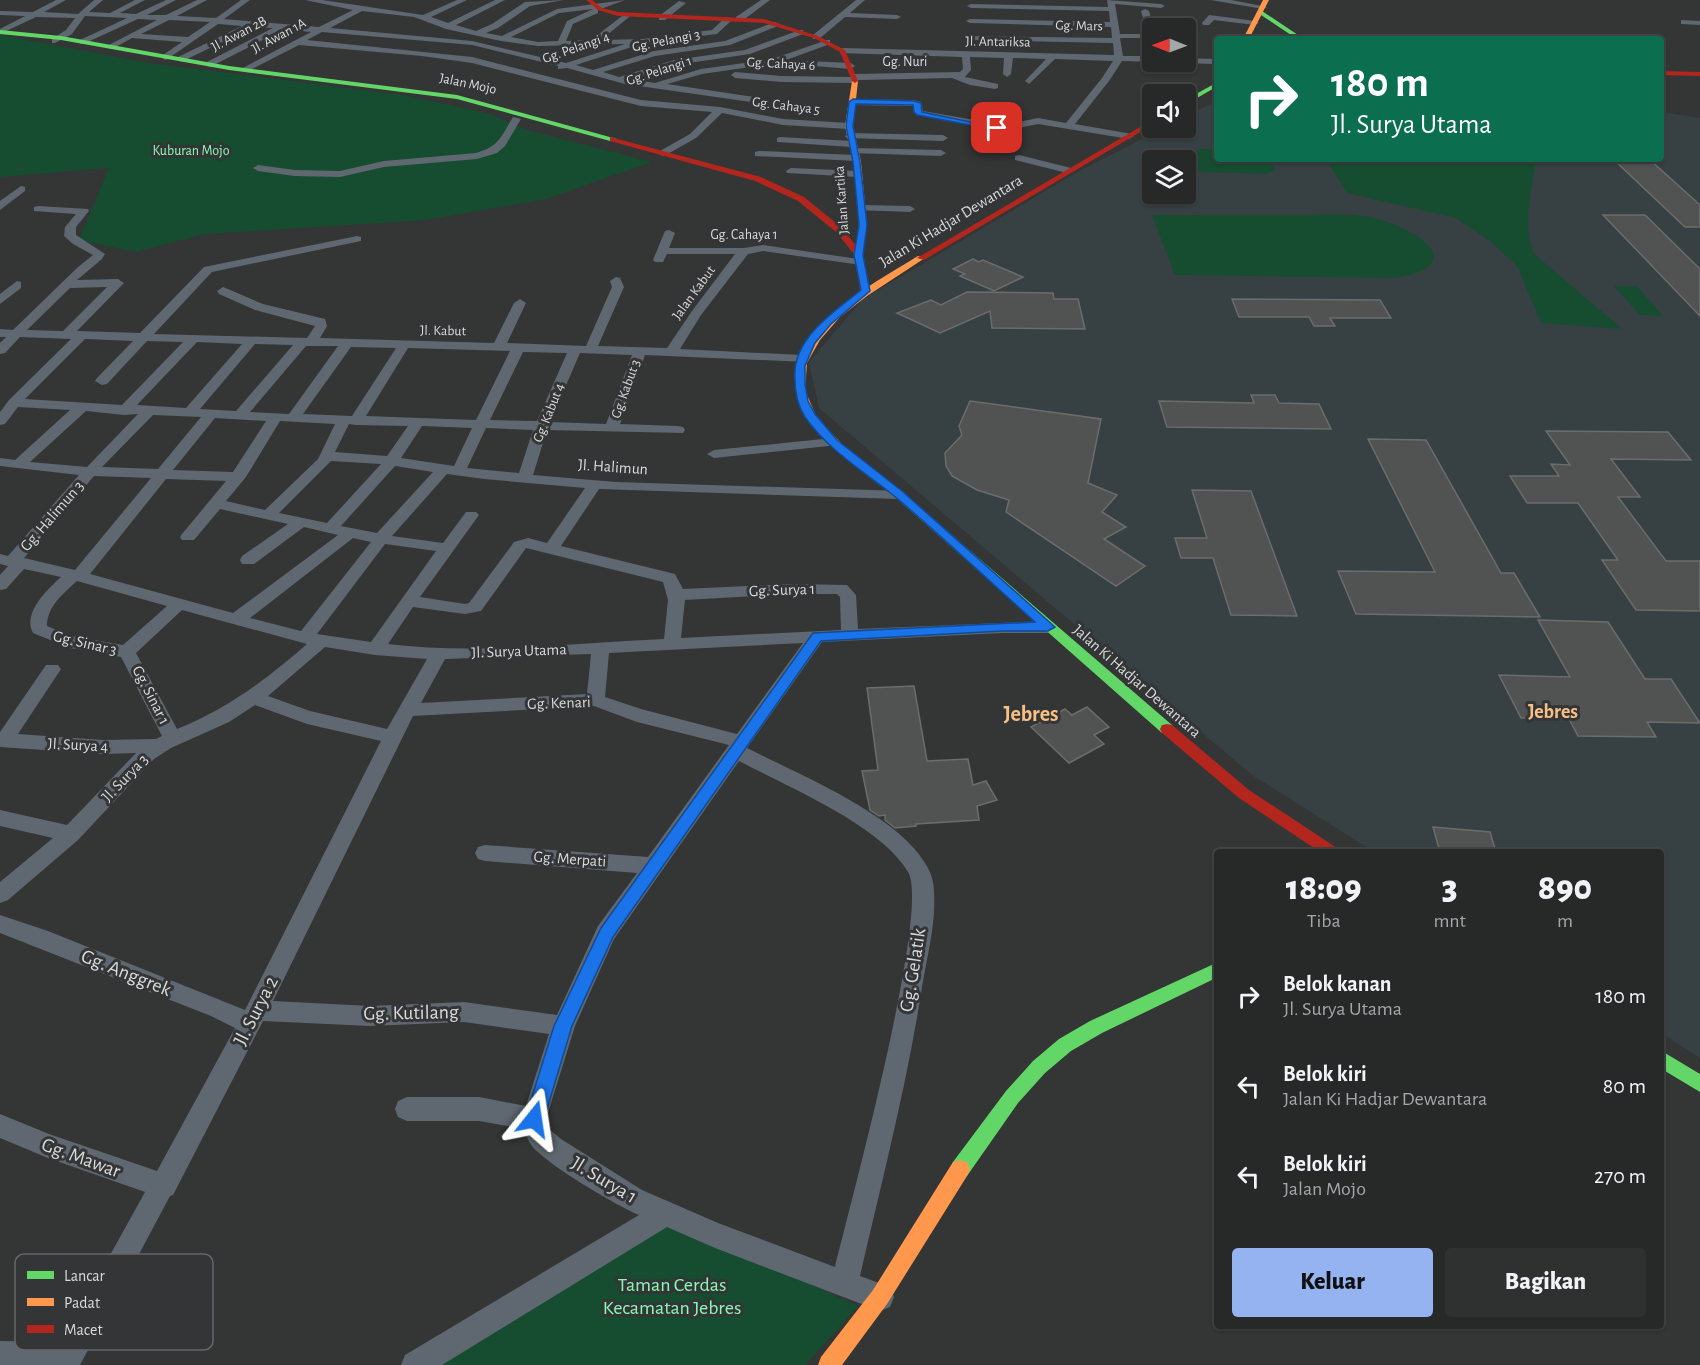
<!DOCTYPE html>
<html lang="id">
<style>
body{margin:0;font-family:"Alegreya Sans",sans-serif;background:#2f3030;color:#f1f3f6;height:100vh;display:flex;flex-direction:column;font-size:22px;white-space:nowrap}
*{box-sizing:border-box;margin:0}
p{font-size:20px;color:#a4a6a8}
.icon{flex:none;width:33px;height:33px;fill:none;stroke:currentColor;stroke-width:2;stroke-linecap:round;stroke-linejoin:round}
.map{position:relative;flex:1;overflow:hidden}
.panel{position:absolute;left:1214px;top:849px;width:450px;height:480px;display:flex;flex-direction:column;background:#272828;border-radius:6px;box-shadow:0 2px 4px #0004,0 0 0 2px #434445}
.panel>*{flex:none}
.banner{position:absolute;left:1214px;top:36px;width:450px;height:126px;border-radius:6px;box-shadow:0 2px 4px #0004,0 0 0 2px #434445;background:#0b6e4f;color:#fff;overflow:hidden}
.needle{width:39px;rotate:271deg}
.controls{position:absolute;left:1142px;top:18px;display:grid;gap:12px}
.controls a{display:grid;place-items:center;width:54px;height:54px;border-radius:6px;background:#272828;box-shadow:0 2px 4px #0004,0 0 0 2px #434445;font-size:30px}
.pin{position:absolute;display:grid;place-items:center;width:51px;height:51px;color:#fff;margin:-26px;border-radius:12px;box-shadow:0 3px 9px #0006}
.me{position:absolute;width:66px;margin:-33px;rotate:15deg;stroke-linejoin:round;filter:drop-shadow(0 0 4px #0008)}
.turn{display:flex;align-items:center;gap:21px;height:126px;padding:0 18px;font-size:27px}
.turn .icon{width:78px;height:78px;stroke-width:2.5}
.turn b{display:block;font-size:42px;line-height:51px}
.eta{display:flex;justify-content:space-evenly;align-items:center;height:102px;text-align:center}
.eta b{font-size:36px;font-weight:800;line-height:42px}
.action{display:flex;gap:12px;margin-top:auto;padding:12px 18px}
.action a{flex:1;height:69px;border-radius:6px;background:#95b2f1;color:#111;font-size:24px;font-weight:800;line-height:69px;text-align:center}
.action a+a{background:#2f3030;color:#f1f3f6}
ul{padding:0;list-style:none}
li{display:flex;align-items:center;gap:18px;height:90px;padding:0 18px}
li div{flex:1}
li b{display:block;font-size:22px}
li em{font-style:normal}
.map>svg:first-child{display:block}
.built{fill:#374042;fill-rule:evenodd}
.green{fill:#164d30}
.building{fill:#515352;stroke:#6b6d6c;stroke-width:1.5}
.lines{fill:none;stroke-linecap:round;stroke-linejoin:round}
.street{fill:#5f6870;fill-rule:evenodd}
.fast{fill:#63d668;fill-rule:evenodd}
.slow{fill:#ff974d;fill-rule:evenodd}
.jam{fill:#b3261e;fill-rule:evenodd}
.route{fill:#1a73e8;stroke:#114b97;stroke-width:1.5}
.labels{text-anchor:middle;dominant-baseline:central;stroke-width:6;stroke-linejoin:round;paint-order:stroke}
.far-street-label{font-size:14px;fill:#d9dadb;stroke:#333536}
.far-park-label{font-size:14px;fill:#86fab2;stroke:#333536}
.street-label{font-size:16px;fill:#d9dadb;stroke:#333536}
.quarter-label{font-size:20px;font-weight:bold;fill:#f8c084;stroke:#333536}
.near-street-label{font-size:20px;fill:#d9dadb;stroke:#333536}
.near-park-label{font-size:20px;fill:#86fab2;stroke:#333536}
.district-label{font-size:22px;font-weight:bold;fill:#f8c084;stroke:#333536}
.key{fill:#333536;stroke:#656768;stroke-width:1.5}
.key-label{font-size:16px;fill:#d9dadb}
</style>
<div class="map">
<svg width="1700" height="1365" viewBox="0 0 1700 1365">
<rect width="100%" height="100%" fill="#343535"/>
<path class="built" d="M1216 101V159H1660L1661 112 1700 118V1058L1661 1033 1660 852H1374L1252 775 819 408 809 362 863 299 1079 171 1164 128H1185V117ZM1152 160H1185V194H1152Z"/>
<g class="green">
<polygon points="0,35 149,63 402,95 487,113 527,130 652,162 546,199 426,220 205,234 135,252 79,240 109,168 0,177"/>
<polygon points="1200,149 1216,149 1216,159 1268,159 1275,170 1267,174 1201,172 1196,169 1188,153"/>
<path d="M1326 159H1536C1532 190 1522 224 1534 254L1622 329 1541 323 1517 266 1489 240 1456 218 1347 193Z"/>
<path d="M1152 215C1200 215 1248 215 1295 215 1321 215 1349 212 1374 218 1417 228 1474 267 1393 278L1175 275Z"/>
<polygon points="1614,286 1637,286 1663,316 1640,315"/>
<polygon points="665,1217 858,1306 805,1365 428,1365"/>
</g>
<g class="building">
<polygon points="1613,159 1649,159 1700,205 1700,227 1685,227"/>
<polygon points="1603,215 1645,215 1700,269 1700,316"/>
<polygon points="973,259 979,262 983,260 1023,277 994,291 960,276 965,274 953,269"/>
<polygon points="967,292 1053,293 1054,299 1078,299 1085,329 992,328 990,311 940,333 897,313 931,300 941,305"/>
<polygon points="1232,299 1380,300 1391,318 1330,318 1335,326 1314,326 1309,317 1239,317"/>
<polygon points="1251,395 1275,395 1279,403 1319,404 1331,429 1167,427 1159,401 1254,403"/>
<polygon points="970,401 1101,419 1088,483 1117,495 1102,512 1126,527 1104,539 1145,566 1116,586 1006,512 1009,500 977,490 952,476 946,466 945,453 962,435 959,426"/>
<polygon points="1546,431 1668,432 1691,460 1611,459 1640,497 1618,497 1666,561 1700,561 1700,611 1636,610 1602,560 1618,560 1578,503 1527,503 1510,476 1559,476 1551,464 1570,465"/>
<polygon points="1368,439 1426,440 1501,573 1514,573 1540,617 1356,614 1338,571 1435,572"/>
<polygon points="1192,490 1251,491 1297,616 1231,615 1213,558 1181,558 1175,538 1207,538"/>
<polygon points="1538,620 1608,622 1645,679 1671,679 1700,723 1647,722 1656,737 1578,736 1569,719 1521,718 1499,675 1570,677"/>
<polygon points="914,686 927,761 968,759 973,785 986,781 997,800 977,806 979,820 916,824 916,826 895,828 885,820 885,815 879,816 870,810 862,771 878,770 867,688"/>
<polygon points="1087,707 1109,727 1094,735 1104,744 1069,763 1031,727 1065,709 1072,715"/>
<polygon points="1433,827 1490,832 1496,852 1440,852"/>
</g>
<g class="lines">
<g class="street">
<path d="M56 0H66L44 12 78 14 94 0H103L89 12 110 13 135 0H145L120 13 136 14 166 0H176L147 15H166L197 0H207L177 16 216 18 241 0H250L224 19 319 27 353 10 305 0H322L423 15 457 0H467L431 17 448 23 495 0H505L456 25 476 31 492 24 525 2 564 0 530 6 498 28 486 33 502 36 557 9 625 0 598 10V13L573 24 566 41 591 40 626 13H629V17L601 40 643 39 712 30 726 17 733 19 717 34 644 43 576 65 593 70 654 51 725 41 775 22 779 24 778 26 730 45 655 56 603 72 619 77 674 60 745 50 800 30H803V34L750 54 675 65 629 79 655 83 701 69 772 59 827 40H830V44L786 60 851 63 855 66 851 69 777 63 702 74 667 84 754 97V101L751 102 625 84 567 68 558 69V66L472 45 322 32 307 40 472 57 641 100 720 107 783 119 849 123 854 126 849 129 783 125 722 113 696 138 664 156 660 155V151L690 134 712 112 641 106 472 63 422 56 299 45 246 72 239 70 311 32 284 29 210 67 207 66V62L273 28 253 27 181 62 177 59 178 57 242 26 218 24 166 60 163 59V55L182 42 132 38 112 49 105 47 157 20 138 19 83 44H80V40L127 18 85 16 72 34 55 43H52V39L66 30 75 18 36 17 0 34V29L25 16 0 15V11L33 12ZM593 9 567 21 558 41 538 42 511 37 559 13ZM362 11 414 17 446 29 501 41 538 46 625 44 566 63 472 41 330 28ZM169 20 210 22 188 37 141 34Z"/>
<polygon points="761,0 770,0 742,21 736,21 736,17"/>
<polygon points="856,0 865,0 850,13 897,15 901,17 897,19 845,17 819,39 813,39 813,35"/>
<polygon points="1107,0 1161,4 1165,6 1161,8 1115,4 1120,34 1142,34 1145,24 1141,11 1145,9 1149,11 1153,24 1148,38 1120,38 1123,56 1152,56 1152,62 1122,61 1109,81 1075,124 1132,134 1134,136 1129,139 1038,124 1003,131 917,115 913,112 913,106 853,105 848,102 853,99 914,100 921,102 923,111 1003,125 1038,118 1066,123 1102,78 1113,61 1055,59 1029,84 1025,81 1046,59 1013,58 1011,74 1007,77 1003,74 1004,58 970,57 971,70 965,77 998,84 998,88 995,89 970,85 952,78 859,80 855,83 781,82 735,78 731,75 735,72 781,76 851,77 855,74 960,72 963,69 962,57 840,53 840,49 843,48 1114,55 1113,43 969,40 965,38 969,36 1112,38 1111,27 970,23 966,21 970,19 1110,22 1109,11 971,8 967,6 971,4 1108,7"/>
<polygon points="1211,0 1231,0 1267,7 1263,9"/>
<polygon points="679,1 686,3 665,20 659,20 659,16"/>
<polygon points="1209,15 1255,21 1259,23 1255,25 1214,20 1209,25 1203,25 1202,23"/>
<polygon points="1681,20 1700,21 1700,25 1681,24"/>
<polygon points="1185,58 1216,59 1216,64 1182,63"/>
<path d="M513 117 521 119 505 146 497 153 477 159 384 167 340 177 295 176 258 171 253 168 258 165 295 170 340 171 384 161 476 153C500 146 501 136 513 117Z"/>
<polygon points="850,133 943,135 948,138 943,141 847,138 845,136"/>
<polygon points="780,137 852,141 857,144 852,147 777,142 777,138"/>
<polygon points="854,148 941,150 946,153 941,156 851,153 851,149"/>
<polygon points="759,151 856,155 861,158 856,161 755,156 755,152"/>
<polygon points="1019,155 1071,168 1072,170 1067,173 1015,160 1015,156"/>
<polygon points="791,168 858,171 863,174 858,177 787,173 786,171"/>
<polygon points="21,186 25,187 25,191 0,210 0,201"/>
<polygon points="861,205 910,206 915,209 910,212 857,210 857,206"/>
<path d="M38 206 88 209 89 211 76 227V235L105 254 102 259 77 280 118 279 124 283 77 331 140 333 204 267 357 236 361 237V241L212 272 154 334 307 338 315 326 255 310 219 294 217 291 223 287 263 304 325 319 327 326 320 338 494 343 514 303 520 299 526 303 507 343 586 346 612 287 610 281 616 277 620 278 624 287 598 346 667 348 692 311 735 254H667L663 262H655L653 260 665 231 669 230 675 233 669 248H744L763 245 865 260V264L861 265 763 251 748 254 701 315 680 349 802 355 807 356 809 359 807 362 645 355 620 424 678 426 683 427 685 430 683 433 547 430 533 475 616 482 903 491 906 494 898 499 599 489 561 546 675 574 683 589 791 584 847 585 856 595 858 629 1048 621 1054 623 1057 627 1054 631 1048 633H1002L822 642 747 748C798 774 896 814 925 863 931 872 934 882 934 893 936 924 927 957 922 987 907 1085 882 1180 860 1276L890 1287 894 1297 890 1307 880 1311 715 1248 667 1227 442 1365H401L405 1355 639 1215C614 1204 549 1166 532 1146 528 1141 526 1135 525 1129L479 1121H407L398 1117 395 1109 398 1101 407 1097H479L526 1106 549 1034 464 1022 370 1026 263 1021 173 1195 170 1196 80 1365H0V1341L62 1342 145 1192 48 1158 0 1138V1114L49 1134 157 1171 235 1028 211 1016 0 933V915L48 931 245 1010 381 741 307 724 255 705 229 722 171 748 154 759 78 840 8 900 0 903V882L53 838 0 826V810L67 825 136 753 103 754 0 747V732L46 665H58L61 669 18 734 103 740 156 739 162 736 121 657 70 648 33 633C22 613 48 589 61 577L24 569 6 589 0 590V575L8 566 0 564V554L8 556 79 475 0 466V458L15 460 70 410 18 407 5 424 0 425V412L9 400 71 339 20 337 5 353 0 354V343L6 337H0V329L13 330 78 267 93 255 73 244 64 236 65 227 76 214 34 211V207ZM107 287 63 331 27 330 70 288ZM85 339 133 341 97 378 95 381 102 385 107 384 147 341 183 342 122 405 25 399ZM197 342 242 344 186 408 137 405ZM255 344 293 345 236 411 200 409ZM306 346H338L289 414 250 412ZM351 347 396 348 352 416 303 414ZM408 348 510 351 476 420 366 416ZM523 352 567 353 537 421 490 420ZM580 353 632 355 606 424 550 422ZM86 411 124 415 138 414 87 467 30 462ZM153 415 201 417 158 469 102 467ZM215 418 266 421 233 472 173 470ZM280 421 335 424 318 459 265 510 226 501 246 477ZM349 424 356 425 408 426 387 456 335 452ZM422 426 472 428 454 466 401 458ZM486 428 533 430 519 473 467 468ZM331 461 381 464 327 523 279 513ZM395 466 433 472 377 533 341 526ZM447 474 484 479 585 488 547 543 528 538 514 542 469 603 465 604 420 597 479 515 476 512H466L443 543 392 536ZM94 476 151 478 75 570 24 558ZM166 479 226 481 182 534 180 537 182 540H194L220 509 288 524 242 556 240 560 242 564H254L304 527 338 535 233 613 90 574ZM353 538 371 542 301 631 250 618ZM385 544 436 551 371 642 317 634ZM526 548 663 582 668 600 664 639C575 643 476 655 388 644L413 607 465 614 481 611ZM77 581 167 606 123 645 71 636 47 626C47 606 64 593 77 581ZM791 594H837L840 597 841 630 681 638 685 600ZM182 610 307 644C267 679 227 709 177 729L136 653ZM803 643 737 734 641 709 605 697 609 653ZM325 647 375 655 427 659 387 729 310 711 268 696ZM591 654 587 694 421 703 445 659ZM594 706 637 722 729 745 648 857 485 845 478 847 475 853 478 859 485 861 637 873 598 926 557 1015 464 1002 370 1006 273 1001 413 716ZM739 761C786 786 881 825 908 872 931 909 849 1209 835 1267L718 1223 642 1190 561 1139 549 1129 546 1119 575 1026 614 939Z"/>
<polygon points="17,281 21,282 21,288 0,304 0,294"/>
<polygon points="833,438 840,442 838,445 714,458 707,454 714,450"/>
</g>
<g class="fast">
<polygon points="1258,11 1262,11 1304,39 1297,39 1258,13"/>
<polygon points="0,30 61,36 229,66 457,95 617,139 610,141 457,99 229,70 61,40 0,34"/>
<polygon points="1216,83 1216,87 1185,105 1185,100"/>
<polygon points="842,446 902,492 1172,725 1174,729 1172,733 1162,733 894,496 838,451 838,447"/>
<polygon points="1216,963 1216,978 1102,1033 1071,1051 1045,1073 1018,1103 967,1176 960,1178 953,1176 950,1169 953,1162 1006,1091 1033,1061 1059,1039 1090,1021"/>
<polygon points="1660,1050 1700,1074 1700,1092 1660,1068"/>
</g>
<g class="slow">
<polygon points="1263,0 1269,0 1249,39 1243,39"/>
<polygon points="855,79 858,81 853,126 861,162 867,225 863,255 859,258 855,255 859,225 853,162 845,126 852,81"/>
<path d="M918 256 925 258 867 296 840 317 820 340 807 363 805 390 817 418 847 449 842 452 838 451C821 433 803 417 796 392 795 388 796 383 796 379 801 321 874 283 918 256Z"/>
<polygon points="960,1160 967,1162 970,1169 967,1176 887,1304 842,1365 818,1365 821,1357 873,1290 953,1162"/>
</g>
<g class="jam">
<polygon points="586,0 592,0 602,8 618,12 764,19 818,36 845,50 858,81 855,83 852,81 840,52 814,38 764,23 618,16 598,10"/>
<polygon points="1660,71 1700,72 1700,76 1660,75"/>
<polygon points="1152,120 1152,125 924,260 917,258"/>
<polygon points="610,137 761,177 804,197 842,228 861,252 866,267 870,291 865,294 860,291 854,254 836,232 798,201 755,181 610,141"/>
<polygon points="1167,724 1172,725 1249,790 1337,848 1340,852 1320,852 1239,798 1162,733 1160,729 1162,725"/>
</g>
</g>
<path class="route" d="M853 99 914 101 921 103 922 112 1000 128 997 130 917 115 914 112 913 105 856 104 853 126 860 162 867 225 863 255 870 291 831 324 815 343 805 366V384L808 401 815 414 837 440 902 491 1055 627 1048 631H1002L821 641 613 937 572 1026 544 1119 541 1126 534 1128 528 1126 525 1119 554 1026 601 928 813 633 1035 622C988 580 942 536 893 495 863 471 827 449 805 417 796 403 794 385 795 369 799 334 836 310 861 290L854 255 859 225 853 162 846 126 849 102Z"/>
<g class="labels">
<g class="far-street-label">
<text transform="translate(1079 26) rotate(1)">Gg. Mars</text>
<text transform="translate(239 34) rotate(-28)">Jl. Awan 2B</text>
<text transform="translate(279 36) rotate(-28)">Jl. Awan 1A</text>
<text transform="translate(666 41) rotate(-11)">Gg. Pelangi 3</text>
<text transform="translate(998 42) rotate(1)">Jl. Antariksa</text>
<text transform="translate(576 48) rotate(-19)">Gg. Pelangi 4</text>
<text x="905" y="62">Gg. Nuri</text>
<text transform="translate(781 64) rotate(3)">Gg. Cahaya 6</text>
<text transform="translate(659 71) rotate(-18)">Gg. Pelangi 1</text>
<text transform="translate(468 84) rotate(12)">Jalan Mojo</text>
<text transform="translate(786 106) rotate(7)">Gg. Cahaya 5</text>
<text transform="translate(842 200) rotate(-94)">Jalan Kartika</text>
<text x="744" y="235">Gg. Cahaya 1</text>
<text transform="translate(694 293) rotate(-54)">Jalan Kabut</text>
<text transform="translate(443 331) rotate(1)">Jl. Kabut</text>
<text transform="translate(626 389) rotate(-70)">Gg. Kabut 3</text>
<text transform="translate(549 413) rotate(-68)">Gg. Kabut 4</text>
</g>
<g class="far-park-label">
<text x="191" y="151">Kuburan Mojo</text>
</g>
<g class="street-label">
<text transform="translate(951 221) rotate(-31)">Jalan Ki Hadjar Dewantara</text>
<text transform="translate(613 467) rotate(4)">Jl. Halimun</text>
<text transform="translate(52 516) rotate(-49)">Gg. Halimun 3</text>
<text transform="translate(782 590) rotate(-2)">Gg. Surya 1</text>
<text transform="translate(85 643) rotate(13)">Gg. Sinar 3</text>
<text transform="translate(519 651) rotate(-2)">Jl. Surya Utama</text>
<text transform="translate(1137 681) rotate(41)">Jalan Ki Hadjar Dewantara</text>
<text transform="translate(151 695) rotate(63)">Gg. Sinar 1</text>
<text transform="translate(559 703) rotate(-2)">Gg. Kenari</text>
<text transform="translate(78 745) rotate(3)">Jl. Surya 4</text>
<text transform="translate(125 778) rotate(-46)">Jl. Surya 3</text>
<text transform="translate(570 859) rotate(4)">Gg. Merpati</text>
</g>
<g class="quarter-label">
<text x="1553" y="712">Jebres</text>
</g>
<g class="near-street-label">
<text transform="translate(913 970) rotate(-81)">Gg. Gelatik</text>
<text transform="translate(126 973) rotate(22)">Gg. Anggrek</text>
<text transform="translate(256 1011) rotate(-63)">Jl. Surya 2</text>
<text transform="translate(411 1013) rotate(-1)">Gg. Kutilang</text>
<text transform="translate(81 1158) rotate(20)">Gg. Mawar</text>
<text transform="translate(604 1180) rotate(31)">Jl. Surya 1</text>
</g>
<g class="near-park-label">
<text x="672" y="1285">Taman Cerdas<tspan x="672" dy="23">Kecamatan Jebres</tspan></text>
</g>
<g class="district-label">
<text x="1031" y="714">Jebres</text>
</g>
</g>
<rect x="15" y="1254" width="198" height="96" rx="9" class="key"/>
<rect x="27" y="1271" width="27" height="8" fill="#63d668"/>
<rect x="27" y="1298" width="27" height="8" fill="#ff974d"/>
<rect x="27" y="1325" width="27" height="8" fill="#b3261e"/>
<g class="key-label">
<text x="64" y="1281">Lancar</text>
<text x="64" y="1308">Padat</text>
<text x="64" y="1335">Macet</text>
</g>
</svg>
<div class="controls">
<a><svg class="needle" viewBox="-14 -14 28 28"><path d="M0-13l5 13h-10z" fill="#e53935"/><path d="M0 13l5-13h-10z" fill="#a4a6a8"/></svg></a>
<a><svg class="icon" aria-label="sound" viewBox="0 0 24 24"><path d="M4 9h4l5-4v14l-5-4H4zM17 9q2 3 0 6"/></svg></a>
<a><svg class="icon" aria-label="layers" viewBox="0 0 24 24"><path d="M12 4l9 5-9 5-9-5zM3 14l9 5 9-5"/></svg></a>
</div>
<div class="pin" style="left:997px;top:128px;background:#d93025"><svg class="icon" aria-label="arrive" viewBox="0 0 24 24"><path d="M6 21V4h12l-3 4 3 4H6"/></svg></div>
<svg class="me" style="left:534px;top:1119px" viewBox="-20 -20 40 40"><path d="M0-17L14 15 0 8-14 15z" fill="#1a73e8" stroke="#fff" stroke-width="4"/></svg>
<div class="banner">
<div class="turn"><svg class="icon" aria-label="right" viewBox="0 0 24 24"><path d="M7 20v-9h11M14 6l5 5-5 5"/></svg><div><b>180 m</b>Jl. Surya Utama</div></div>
</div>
<section class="panel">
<div class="eta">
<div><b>18:09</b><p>Tiba</p></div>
<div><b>3</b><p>mnt</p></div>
<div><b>890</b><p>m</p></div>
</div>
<ul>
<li><svg class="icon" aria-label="right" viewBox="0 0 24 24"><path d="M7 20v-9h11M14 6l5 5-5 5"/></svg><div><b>Belok kanan</b><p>Jl. Surya Utama</p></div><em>180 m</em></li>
<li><svg class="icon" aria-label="left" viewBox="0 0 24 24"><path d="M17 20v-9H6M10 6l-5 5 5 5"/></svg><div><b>Belok kiri</b><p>Jalan Ki Hadjar Dewantara</p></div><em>80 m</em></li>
<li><svg class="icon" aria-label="left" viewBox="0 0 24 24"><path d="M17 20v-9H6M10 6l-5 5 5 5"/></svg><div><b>Belok kiri</b><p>Jalan Mojo</p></div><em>270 m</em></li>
</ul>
<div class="action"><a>Keluar</a><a>Bagikan</a></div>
</section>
</div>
